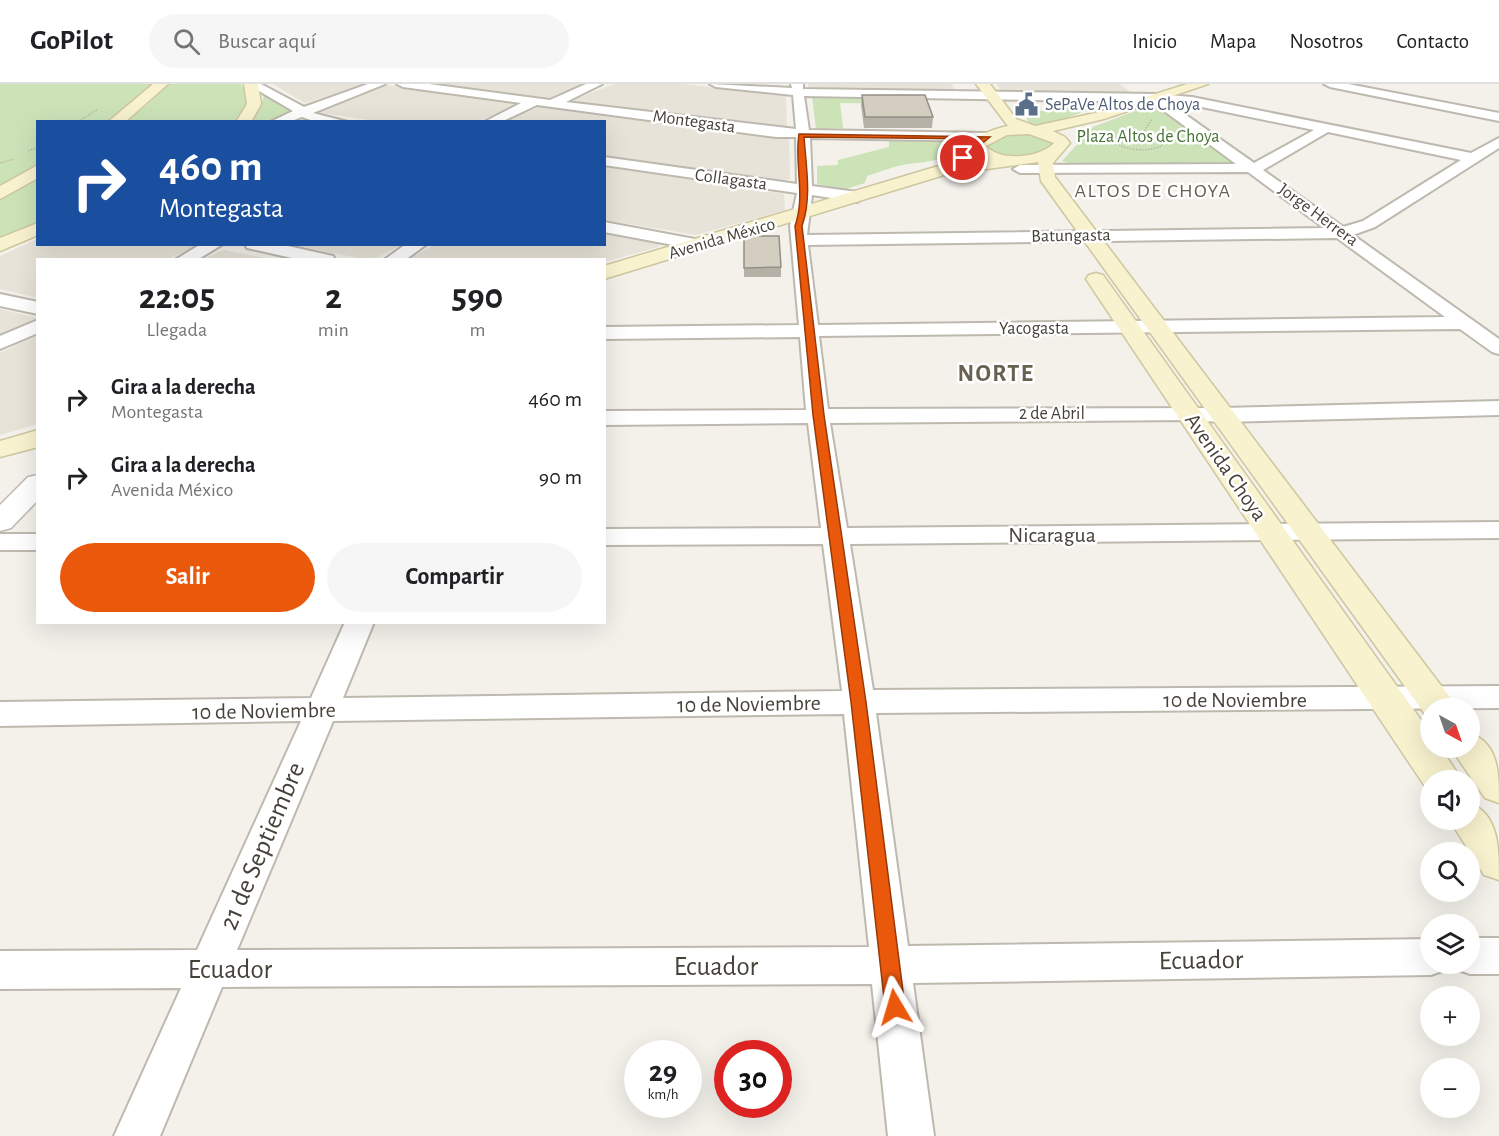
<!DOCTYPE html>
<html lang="es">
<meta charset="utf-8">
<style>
body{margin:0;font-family:"Alegreya Sans",sans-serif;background:#f6f6f6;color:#202124;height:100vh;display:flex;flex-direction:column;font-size:22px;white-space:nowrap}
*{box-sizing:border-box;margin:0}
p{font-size:20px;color:#757577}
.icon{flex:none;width:33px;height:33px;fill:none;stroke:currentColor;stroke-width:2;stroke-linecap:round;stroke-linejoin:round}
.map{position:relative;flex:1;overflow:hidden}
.panel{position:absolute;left:36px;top:174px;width:570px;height:366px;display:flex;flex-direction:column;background:#fff;border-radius:0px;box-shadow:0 6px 24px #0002}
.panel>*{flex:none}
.top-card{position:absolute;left:36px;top:36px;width:570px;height:126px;border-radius:0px;box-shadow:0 6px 24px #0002;background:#1a4fa0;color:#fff;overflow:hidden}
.needle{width:39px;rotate:140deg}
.buttons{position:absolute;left:1420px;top:614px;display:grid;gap:12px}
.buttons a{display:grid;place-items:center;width:60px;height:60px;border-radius:50%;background:#fff;box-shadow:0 6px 24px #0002;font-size:30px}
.speed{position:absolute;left:624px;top:956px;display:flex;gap:12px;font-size:30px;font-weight:700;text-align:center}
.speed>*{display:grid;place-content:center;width:78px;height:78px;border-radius:50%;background:#fff;box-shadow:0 6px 24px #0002;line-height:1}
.speed small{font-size:15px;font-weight:400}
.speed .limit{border:9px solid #d22;background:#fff;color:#111}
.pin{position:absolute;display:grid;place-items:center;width:51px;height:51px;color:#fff;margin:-26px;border:3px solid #fff;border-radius:50%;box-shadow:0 2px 6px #0007}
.me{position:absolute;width:66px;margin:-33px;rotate:353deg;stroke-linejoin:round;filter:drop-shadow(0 0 4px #0008)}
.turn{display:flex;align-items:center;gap:21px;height:126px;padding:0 24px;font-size:27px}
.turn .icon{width:78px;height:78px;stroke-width:2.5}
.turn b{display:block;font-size:42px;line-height:51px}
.eta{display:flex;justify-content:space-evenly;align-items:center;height:102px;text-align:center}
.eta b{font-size:36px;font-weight:700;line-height:42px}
.cta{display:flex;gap:12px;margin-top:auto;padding:12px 24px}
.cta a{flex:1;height:69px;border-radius:36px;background:#ea580c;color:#fff;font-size:24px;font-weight:700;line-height:69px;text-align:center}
.cta a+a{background:#f6f6f6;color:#202124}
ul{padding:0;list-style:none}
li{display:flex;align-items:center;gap:18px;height:78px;padding:0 24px}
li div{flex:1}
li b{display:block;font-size:22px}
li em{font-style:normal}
header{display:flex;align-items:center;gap:36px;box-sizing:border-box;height:84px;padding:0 30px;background:#fff;border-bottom:2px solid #e0e0e0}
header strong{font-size:28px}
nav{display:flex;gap:33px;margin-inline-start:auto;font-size:21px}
.search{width:420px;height:54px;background:#f6f6f6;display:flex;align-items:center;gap:15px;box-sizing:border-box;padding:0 21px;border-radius:33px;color:#757577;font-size:22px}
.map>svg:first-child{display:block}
.residential{fill:#e7e3d9}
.green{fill:#cce3b8}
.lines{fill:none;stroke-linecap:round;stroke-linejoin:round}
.minor-casing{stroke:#beb9ae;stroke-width:4}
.tertiary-casing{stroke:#beb9ae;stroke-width:3}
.secondary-casing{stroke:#cdc69f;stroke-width:3}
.path{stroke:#beb6a1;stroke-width:1.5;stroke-dasharray:1.5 1.5;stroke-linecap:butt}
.minor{fill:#fff;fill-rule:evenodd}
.tertiary{fill:#fff;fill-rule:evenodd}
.secondary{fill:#f9f2cf;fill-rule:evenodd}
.wall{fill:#b6b1a6}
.building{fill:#d4cec1;stroke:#949087;stroke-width:1.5}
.route{fill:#ea580c;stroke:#983908;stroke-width:1.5}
.labels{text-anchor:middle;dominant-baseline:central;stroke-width:5;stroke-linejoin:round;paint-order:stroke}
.far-service-label{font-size:18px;fill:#4e5e75;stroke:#fff;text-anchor:start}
.far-street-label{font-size:18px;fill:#464239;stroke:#fff}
.far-park-label{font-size:18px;fill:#467233;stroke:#fff}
.far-neighbourhood-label{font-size:20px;letter-spacing:1.5px;fill:#686152;stroke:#fff}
.street-label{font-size:22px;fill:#464239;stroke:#fff}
.far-district-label{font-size:24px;font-weight:bold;letter-spacing:1.5px;fill:#686152;stroke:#fff}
.near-street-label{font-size:27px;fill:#464239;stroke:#fff}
</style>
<header>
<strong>GoPilot</strong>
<div class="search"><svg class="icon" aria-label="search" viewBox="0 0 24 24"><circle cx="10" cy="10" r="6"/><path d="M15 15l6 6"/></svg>Buscar aquí</div>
<nav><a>Inicio</a><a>Mapa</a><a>Nosotros</a><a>Contacto</a></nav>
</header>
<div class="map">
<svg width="1499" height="1052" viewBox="0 0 1499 1052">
<rect width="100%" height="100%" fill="#f3f1ea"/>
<g class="residential">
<polygon points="273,0 367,0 305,19"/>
<polygon points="434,0 583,0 545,16"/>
<polygon points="614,0 683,0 786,12 787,45 571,17"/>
<polygon points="808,0 951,0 956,8 809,6"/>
<polygon points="997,0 1120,0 1133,10 1001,8"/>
<polygon points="387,1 515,18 518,20 476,38 375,37 316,28"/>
<polygon points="542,22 789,55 790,95 779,97 605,72 604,38 507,37"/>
<polygon points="604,82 784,110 785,126 696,151 605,136"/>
<polygon points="605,150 659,159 658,163 605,178 604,176 408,175 435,161 604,160"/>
<polygon points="37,155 38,160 200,161 167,175 38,176 37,214 0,205 0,172"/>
<polygon points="293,161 401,160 401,161 378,173 363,175"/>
<polygon points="224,166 270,175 203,175"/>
<polygon points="0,225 37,234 37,235 0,251"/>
<polygon points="37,251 37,340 0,351 0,269"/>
</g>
<g class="green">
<polygon points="0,0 154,0 107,37 38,38 37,80 0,103"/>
<polygon points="168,0 241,0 249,17 235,37 123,38 146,22"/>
<polygon points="264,11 289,27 268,37 251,38 260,25"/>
<polygon points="819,11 913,13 916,20 840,19 843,44 816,45 812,13"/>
<polygon points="1065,14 1116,17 1048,40 1030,40 1022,27 1047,27 1044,22 1070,22"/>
<polygon points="1148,22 1156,22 1233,77 1233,80 1079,82 1062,77 1093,43"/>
<path d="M1034 49 1054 60C1039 76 1011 75 992 67L989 61 1000 52Z"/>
<path d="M889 55 957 59C938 79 933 77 908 80 894 82 880 88 867 92L865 99 843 106 817 100V82L838 81V76L889 63Z"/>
<polygon points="37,92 37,140 0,156 0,115"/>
</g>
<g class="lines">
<defs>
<g id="minor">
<polygon points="247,0 261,0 304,23 368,0 385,0 313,29 348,38 316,38 302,33 289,38 270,38 293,27"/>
<path d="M397 0H429L550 16 586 0H602L566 18 796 45 793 11 716 3 710 0 792 4 791 0H803V5L1155 10 1192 13 1471 69 1499 54V64L1375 143 1353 151 1499 255V270L1492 268 1460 245 819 252 828 325 1223 324 1499 317V331L1223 338 1188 336 830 339 847 444 1499 438V454L850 460 873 606 1499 602V624L876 629 908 862 1431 855V879H1448L1445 886 1431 891 913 899 934 1052H888L872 900 222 903 160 1052H114L181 904 0 905V867L197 866 301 637 0 642V618L311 614 345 538H374L343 614 842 607 823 460 604 461V445L821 444 808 339 604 341V327L806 326 800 253 604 255V243L799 241 790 142 797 109 604 81V73L797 100 796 53H776L537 21 501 38H484L521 19 403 3ZM804 12 1152 18 1236 80 1020 81 1013 85 1020 89 1248 88 1324 144 807 151 812 111 857 118 865 113 857 108 812 102 810 54 987 57 994 53 987 49 809 46ZM1169 19 1192 21 1314 46 1254 79ZM1328 48 1461 76 1363 137 1343 143 1263 86ZM1337 154 1445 233 818 241 808 161ZM844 630 869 863 237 866 333 637Z"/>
<polygon points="1324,0 1348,0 1499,29 1499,37 1330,3"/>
<polygon points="604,138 700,156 708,161 700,166 604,148"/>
<polygon points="201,160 223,160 197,176 175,176"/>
<polygon points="245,160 279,160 333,172 335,176 301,176 247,164"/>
<polygon points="406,160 427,160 405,176 384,176"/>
<polygon points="0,210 38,218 38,230 0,222"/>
<polygon points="38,236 38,249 0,265 0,252"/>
<rect x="0" y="450" width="38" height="16"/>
<polygon points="1470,854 1499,854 1499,890 1470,890 1456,885 1453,879 1470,879"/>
</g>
<polygon id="tertiary" points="38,391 38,416 11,444 0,447 0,421 28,393"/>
<g id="secondary">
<polygon points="153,0 168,0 125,38 108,38"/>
<polygon points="244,0 258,0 261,20 251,38 236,38 247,20"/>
<path d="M976 0H990L1016 35 1035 42 1095 29 1187 0H1208L1104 35 1053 47 1065 53 1070 59 1053 79 1055 93 1458 624H1431V635L1427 633 1041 97 1038 78 944 91 604 195V182L935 83 982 75 969 62C979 50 993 45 1008 42ZM1029 50 1054 59C1040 74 1000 78 986 62L1007 51Z"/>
<polygon points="38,81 38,94 0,115 0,102"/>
<polygon points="38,139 38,151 0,167 0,154"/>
<polygon points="1096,189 1103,191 1431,650 1431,663 1440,663 1462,696 1431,696 1431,708 1428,707 1086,195 1089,191"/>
<polygon points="38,346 38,363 0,373 0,357"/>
<path d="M1470 649C1499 660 1499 689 1499 719L1485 714 1450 663H1470Z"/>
<path d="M1470 719C1499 731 1499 764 1499 796L1484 791 1449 735H1470Z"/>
</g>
</defs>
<use href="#minor" class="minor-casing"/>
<use href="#tertiary" class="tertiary-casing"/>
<use href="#secondary" class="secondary-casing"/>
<g class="path">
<polyline points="78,38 98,25"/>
<path d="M1119 52H1141L1160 57 1162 62C1146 68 1128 67 1113 58Z"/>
<polyline points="1141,52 1152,35"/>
<polyline points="1161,57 1180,56"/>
<polyline points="28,67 38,63"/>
<polyline points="0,79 14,75"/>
</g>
<use href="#minor" class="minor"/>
<use href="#tertiary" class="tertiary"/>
<use href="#secondary" class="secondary"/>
</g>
<g class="wall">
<polygon points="862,11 933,33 932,44 864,44 861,21"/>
<polygon points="744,152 781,183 781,193 744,193"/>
</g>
<g class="building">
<polygon points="862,11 925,11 933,33 865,33"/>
<polygon points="744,152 779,152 781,183 744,184"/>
</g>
<path class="route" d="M799 50 990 53 963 75 960 72 981 55 804 53C806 82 812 114 802 142L824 331 866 618 905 923 902 930 895 933 888 930 885 923 851 618 813 331 795 142C806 111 794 80 799 50Z"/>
<defs>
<symbol id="civic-bare" viewBox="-9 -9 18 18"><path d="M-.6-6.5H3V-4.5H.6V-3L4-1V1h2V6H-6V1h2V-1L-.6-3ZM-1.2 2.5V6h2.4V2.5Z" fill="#5c6f8a" stroke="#fff" stroke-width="2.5" paint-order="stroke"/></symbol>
</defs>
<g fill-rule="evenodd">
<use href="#civic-bare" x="1010" y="4" width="33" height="33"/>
</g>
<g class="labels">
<g class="far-service-label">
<text x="1045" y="21">SePaVe Altos de Choya</text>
</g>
<g class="far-street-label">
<text transform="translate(694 38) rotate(8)">Montegasta</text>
<text transform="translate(731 96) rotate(8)">Collagasta</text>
<text transform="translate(1318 131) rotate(36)">Jorge Herrera</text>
<text transform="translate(1071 152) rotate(-1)">Batungasta</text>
<text transform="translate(722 155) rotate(-16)">Avenida México</text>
<text x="1034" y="245">Yacogasta</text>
<text x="1052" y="330">2 de Abril</text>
</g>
<g class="far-park-label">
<text x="1148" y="53">Plaza Altos de Choya</text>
</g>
<g class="far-neighbourhood-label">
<text x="1153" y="107">ALTOS DE CHOYA</text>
</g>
<g class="street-label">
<text transform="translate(1226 383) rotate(55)">Avenida Choya</text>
<text x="1052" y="451">Nicaragua</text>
<text x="1235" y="616">10 de Noviembre</text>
<text transform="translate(749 620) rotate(-1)">10 de Noviembre</text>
<text transform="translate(264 627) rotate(-1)">10 de Noviembre</text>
</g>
<g class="far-district-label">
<text x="996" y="290">NORTE</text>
</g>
<g class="near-street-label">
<text transform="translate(262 762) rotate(-67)">21 de Septiembre</text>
<text transform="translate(1201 876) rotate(-1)">Ecuador</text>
<text x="716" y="882">Ecuador</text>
<text x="230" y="885">Ecuador</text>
</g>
</g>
</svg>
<div class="buttons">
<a><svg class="needle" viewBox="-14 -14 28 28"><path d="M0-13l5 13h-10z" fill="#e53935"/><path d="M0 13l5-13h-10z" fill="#757577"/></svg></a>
<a><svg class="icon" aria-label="sound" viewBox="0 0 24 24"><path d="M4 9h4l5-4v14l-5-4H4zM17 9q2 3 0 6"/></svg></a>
<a><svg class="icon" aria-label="search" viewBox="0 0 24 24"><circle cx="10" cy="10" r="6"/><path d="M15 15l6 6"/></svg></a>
<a><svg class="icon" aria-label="layers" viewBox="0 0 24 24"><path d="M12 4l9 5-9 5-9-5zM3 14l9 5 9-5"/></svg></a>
<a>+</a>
<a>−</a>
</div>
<div class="speed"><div>29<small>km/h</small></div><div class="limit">30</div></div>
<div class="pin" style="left:963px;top:74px;background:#d93025"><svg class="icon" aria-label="arrive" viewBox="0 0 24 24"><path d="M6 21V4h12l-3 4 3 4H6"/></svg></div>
<svg class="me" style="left:895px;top:923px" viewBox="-20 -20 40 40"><path d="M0-17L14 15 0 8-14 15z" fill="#ea580c" stroke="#fff" stroke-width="4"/></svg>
<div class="top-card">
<div class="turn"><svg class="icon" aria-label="right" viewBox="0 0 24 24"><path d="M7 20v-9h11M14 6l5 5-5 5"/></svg><div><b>460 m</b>Montegasta</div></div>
</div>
<section class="panel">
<div class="eta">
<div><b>22:05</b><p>Llegada</p></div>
<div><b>2</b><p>min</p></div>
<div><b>590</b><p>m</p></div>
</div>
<ul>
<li><svg class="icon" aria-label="right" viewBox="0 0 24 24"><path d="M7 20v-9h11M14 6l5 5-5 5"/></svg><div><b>Gira a la derecha</b><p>Montegasta</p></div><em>460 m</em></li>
<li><svg class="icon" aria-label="right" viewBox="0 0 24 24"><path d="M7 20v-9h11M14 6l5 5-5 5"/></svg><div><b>Gira a la derecha</b><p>Avenida México</p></div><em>90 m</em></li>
</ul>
<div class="cta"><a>Salir</a><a>Compartir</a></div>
</section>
</div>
